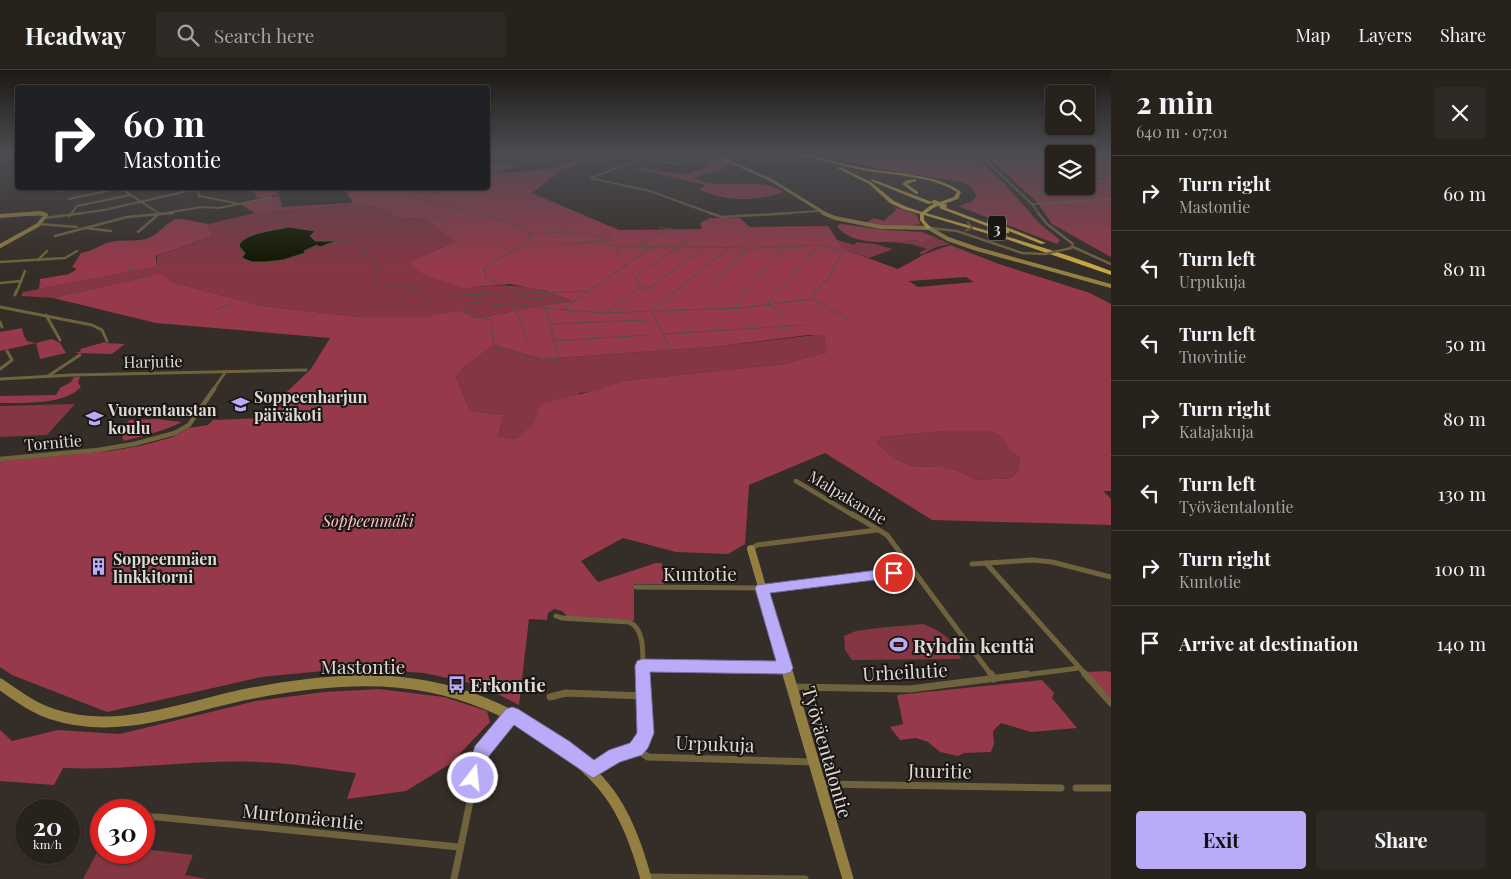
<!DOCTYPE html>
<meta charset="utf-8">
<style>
body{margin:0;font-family:"Playfair Display",serif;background:#302a26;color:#f1f3f6;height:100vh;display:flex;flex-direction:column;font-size:19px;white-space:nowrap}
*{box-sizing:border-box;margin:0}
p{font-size:16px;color:#a5a4a4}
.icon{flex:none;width:28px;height:28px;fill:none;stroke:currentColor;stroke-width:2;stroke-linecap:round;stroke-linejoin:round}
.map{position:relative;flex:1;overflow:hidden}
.drawer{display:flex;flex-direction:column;background:#28221d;width:400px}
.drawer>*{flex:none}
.top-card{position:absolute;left:15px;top:15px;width:475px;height:105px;border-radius:5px;box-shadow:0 1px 4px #0004,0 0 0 1px #443f3b;background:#202124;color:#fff;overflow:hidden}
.tools{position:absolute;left:1045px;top:15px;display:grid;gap:10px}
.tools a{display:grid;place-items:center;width:50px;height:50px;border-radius:5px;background:#28221d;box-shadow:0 1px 4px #0004,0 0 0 1px #443f3b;font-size:25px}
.speed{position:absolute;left:15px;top:729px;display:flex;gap:10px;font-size:25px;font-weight:700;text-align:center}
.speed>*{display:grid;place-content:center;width:65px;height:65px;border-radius:50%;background:#28221d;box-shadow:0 1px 4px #0004,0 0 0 1px #443f3b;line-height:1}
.speed small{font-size:12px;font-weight:400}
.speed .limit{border:8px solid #d22;background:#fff;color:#111}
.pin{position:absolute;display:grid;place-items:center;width:42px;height:42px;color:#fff;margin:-21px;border:2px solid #fff;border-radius:50%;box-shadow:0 1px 5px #0007}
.me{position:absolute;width:55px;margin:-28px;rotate:16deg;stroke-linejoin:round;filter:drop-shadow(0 0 4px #0008)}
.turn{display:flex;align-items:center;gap:18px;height:105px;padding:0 25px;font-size:22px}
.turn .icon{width:65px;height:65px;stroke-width:2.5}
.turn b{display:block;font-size:35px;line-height:42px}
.round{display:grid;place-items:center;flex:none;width:52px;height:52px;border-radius:5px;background:#302a26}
.overview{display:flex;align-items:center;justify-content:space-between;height:85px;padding:0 25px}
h1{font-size:30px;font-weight:700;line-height:38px}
.cta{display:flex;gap:10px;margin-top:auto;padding:10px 25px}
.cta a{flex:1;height:58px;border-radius:5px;background:#b9abf7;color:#111;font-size:20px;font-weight:700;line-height:58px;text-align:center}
.cta a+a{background:#302a26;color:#f1f3f6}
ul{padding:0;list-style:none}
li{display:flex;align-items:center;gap:15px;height:75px;padding:0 25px;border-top:1px solid #443f3b}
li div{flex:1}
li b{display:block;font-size:19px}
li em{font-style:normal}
header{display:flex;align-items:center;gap:30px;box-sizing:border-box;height:70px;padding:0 25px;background:#28221d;border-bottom:1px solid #443f3b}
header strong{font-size:24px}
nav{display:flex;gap:28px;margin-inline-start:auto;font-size:18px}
.search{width:350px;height:45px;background:#302a26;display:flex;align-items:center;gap:12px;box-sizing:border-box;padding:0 18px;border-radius:5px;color:#a5a4a4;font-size:19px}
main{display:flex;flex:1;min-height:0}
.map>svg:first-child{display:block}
.green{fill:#843643;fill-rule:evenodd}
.forest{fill:#96394a;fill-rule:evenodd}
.water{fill:#121700;stroke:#4f5140}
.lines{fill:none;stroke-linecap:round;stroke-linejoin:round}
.stream{stroke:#4f5140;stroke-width:1}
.street-far5{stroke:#6f633d;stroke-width:2}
.street-far4{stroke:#6f633d;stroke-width:2.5}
.street-far3{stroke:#6f633d;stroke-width:3}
.street-far2{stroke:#6f633d;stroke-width:4.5}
.street-far1{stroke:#6f633d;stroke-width:5}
.street{stroke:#6f633d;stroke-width:7}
.secondary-far3{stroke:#937f41;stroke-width:3}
.secondary-far2{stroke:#937f41;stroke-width:4}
.secondary-far1{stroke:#937f41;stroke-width:8}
.secondary{stroke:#937f41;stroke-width:11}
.highway{fill:#c8a941;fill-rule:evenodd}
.street-bridge{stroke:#6f633d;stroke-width:2.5}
.highway-bridge{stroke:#c8a941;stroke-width:4}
.oneway{stroke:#71602a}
.route{fill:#b9abf7;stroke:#786fa1}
.labels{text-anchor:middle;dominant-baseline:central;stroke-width:4;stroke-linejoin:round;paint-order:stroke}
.shield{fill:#1a1613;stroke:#a39e9b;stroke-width:1}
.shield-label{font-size:15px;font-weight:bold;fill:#ded9d5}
.street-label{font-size:16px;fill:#ded9d5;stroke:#1a1613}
.poi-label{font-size:16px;font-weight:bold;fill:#ded9d5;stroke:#1a1613;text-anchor:start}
.park-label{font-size:16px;font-style:italic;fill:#f8c2c7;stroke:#1a1613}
.near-street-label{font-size:19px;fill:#ded9d5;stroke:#1a1613}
.near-poi-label{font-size:19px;font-weight:bold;fill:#ded9d5;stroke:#1a1613;text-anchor:start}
</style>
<header>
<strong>Headway</strong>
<div class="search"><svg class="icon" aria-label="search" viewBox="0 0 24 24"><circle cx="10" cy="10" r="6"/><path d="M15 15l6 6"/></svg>Search here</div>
<nav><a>Map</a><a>Layers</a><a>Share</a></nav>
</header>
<main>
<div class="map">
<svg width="1111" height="809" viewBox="0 0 1111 809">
<rect width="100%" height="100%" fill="#352d27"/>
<g class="green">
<polygon points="1046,101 1054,103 1051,105 1054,106 1054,116 1083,116 1081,117 1089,121 1076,125 1041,123 1038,114 1042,111 1029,103"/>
<path d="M362 134 385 140 401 148 425 149 455 172 410 191 468 219 473 217C500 215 518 214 544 221 554 223 563 229 574 231L476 248 459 240 424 247H359L263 236 171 212 162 203 53 228 21 226 23 222 156 197 157 186 212 166 208 154 255 143ZM286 158 315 161 309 166 311 169 317 171H332L333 173 309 177 302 183 283 190 257 192 242 188 245 183 239 176C251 160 270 164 286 158Z"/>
<polygon points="934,167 950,174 936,177 921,185 920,182 927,179 911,174 886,172 921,170"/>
<polygon points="837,170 855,175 856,172 875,174 893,179 869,188 843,179"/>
<polygon points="824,264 827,282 784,294 623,311 600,320 580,323 516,369 498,366 504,345 470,341 456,307 464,297 494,275 542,289 711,277"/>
<polygon points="75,334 47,365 0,367 0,336"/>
<polygon points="944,361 991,361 1003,368 1008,379 1020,388 1018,400 1012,408 977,410 956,400 939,396 916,397 895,389 877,373 881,367"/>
<path d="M923 554C942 561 954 570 961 589L852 590 845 580 844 566 856 561 878 558Z"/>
<polygon points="101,775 101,782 144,782 144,779 193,785 185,805 207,809 83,809"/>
</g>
<g class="forest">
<path d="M597 83H605L598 88 561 100 532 123 619 160 702 159 700 153 710 148H740L750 157 828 156 843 179 898 199 925 184 950 175 999 194 1090 223 1111 234V421H1103L1111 429V455L932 450 825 383 749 415 745 474 728 484 676 482 623 468 581 491 598 512 656 493H662L664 514H634V551L568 547 562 541 554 539 548 543 547 550 529 549 519 635 480 615 424 603 354 598 261 607 107 642 12 605 0 597V391L110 381 140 376 173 367 189 358 208 355 213 350 259 348 311 299 330 268 156 253 53 228 162 203 171 212 263 236 359 247H424L459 240 476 248 572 231 546 221 510 214 473 217 468 219 423 204 410 193V191L455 172 425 149 401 148 385 140 362 134 255 143 240 134 279 126 282 137 351 133 352 131 345 120 362 118H488V94L507 93 519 96 495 102 498 104 553 98ZM966 207 974 212 918 217 909 211ZM809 265H824L827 282 784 294 623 311C596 322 568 326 540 335L534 354 516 369 498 366 504 345 470 341 456 307 464 297 494 275 542 289 712 277ZM944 361H991L1003 368 1008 379 1020 388 1018 400 1012 408 977 410 956 400 939 396 916 397 895 389 877 373 881 367Z"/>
<path d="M812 83H972L1004 113 1040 154 1060 170 1057 174 958 136 971 132 976 127C975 118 969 115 962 112L879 99Z"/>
<path d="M983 83H1111V187L1052 154 1037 132ZM1054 84H1086V111L1103 114H1086L1081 117 1088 121 1076 125 1041 123 1038 115 1043 111 1030 103 1046 101 1053 103 1050 106H1054Z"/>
<path d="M715 86 735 94 725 96 726 98C717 101 703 104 694 108 722 122 757 105 784 122 750 132 732 132 699 120L705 115 633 98 638 97 679 104H687L706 97 711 87Z"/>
<polygon points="252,118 315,118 278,121 277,125 257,128 255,123 247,120"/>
<path d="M895 137 916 144 920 154C905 159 882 157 867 152L874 148 884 151 896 140Z"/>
<path d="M175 149H183L208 154 212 166 156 186V197L39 219 40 209 69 204 77 199 72 197 81 183C93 181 99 175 110 172 122 169 135 172 146 169 158 165 164 155 175 149Z"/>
<path d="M841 154 886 160 922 162 934 167 920 173 919 170C894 171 857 178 838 158V155Z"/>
<polygon points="22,258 24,266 27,271 36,273 52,269 60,273 66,283 40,289 36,273 0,281 0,262"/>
<polygon points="105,272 106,273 125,274 112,284 75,283 81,281 80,279"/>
<path d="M74 307H80L78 313 81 317C65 335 23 333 0 333V326L56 325 60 318 71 312Z"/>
<path d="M156 349 182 352C164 361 143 366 124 371L120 361 129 350Z"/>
<polygon points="1106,601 1111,602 1111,628 1087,602"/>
<polygon points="1042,610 1054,623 1052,628 1077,658 1031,662 1001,653 993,661 994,674 991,682 964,683 958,686 940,682 928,672 916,668 900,670 890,657 903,654 897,625"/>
<path d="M379 619 444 627 487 641 490 652 450 694 406 721 347 729 356 703C324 699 290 693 258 692 193 689 128 701 63 698L54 715 0 711V660L12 671 58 660 120 664 256 631 324 622Z"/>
</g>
<path class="water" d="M288 157 315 161 310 166 315 171H336L320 177 317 175 304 181 305 183 283 190 265 192H252L242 188 245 183 239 176C242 163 278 160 288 157Z"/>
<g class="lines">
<g class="stream">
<polyline points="488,84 497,83"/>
<polyline points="1086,102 1111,100"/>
<polyline points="1048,106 1054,110"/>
<polyline points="1048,106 1054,107"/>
<polyline points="1086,107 1111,110"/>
<polyline points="1086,111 1111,115"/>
<polyline points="210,118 230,121 251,118"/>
<polyline points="269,118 278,123 276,128 280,131 277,138 281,148 288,154 286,157"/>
<polyline points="437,118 440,122 420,129 512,153 527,159 531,170 484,198 486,209 525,223"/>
<polyline points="277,121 317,118"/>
<polyline points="412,123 420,129"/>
<polyline points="1036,127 1044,124 1041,122 1054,114"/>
<polyline points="430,150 459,141"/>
<polyline points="659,157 683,161"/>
<polyline points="529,164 568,162 612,168 600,172"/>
<polyline points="334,172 362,174 362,182 367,187 376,190 376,198 379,200 373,213 405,216 420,221 419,226 496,224 573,232"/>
<polyline points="557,174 600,172 615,176 755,178 825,175 842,181 827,211 824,211 812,226 813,229"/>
<polyline points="641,175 668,159"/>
<polyline points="615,176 621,190 626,195"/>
<polyline points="129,196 137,195"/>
<polyline points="127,201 137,199"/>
<polyline points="133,210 149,206"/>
<polyline points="641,218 649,218 701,180"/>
<polyline points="520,227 525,223 589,221"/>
<polyline points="469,232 603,243 740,238 813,229 850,250"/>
<polyline points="513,234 527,269 524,272"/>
<polyline points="770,235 768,233 817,177"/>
<polyline points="770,235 786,249"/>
<polyline points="690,238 746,181"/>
<polyline points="740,238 735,233 784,179"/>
<polyline points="563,239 652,177"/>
<polyline points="216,240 230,234"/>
<polyline points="459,240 466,244 491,250 494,278 544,291 559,290 546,237"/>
<polyline points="607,243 641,216 635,208 638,205 685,172 689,172"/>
<polyline points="550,254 647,250"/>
<polyline points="663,264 805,255"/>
<polyline points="554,271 649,265"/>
<polyline points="672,282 651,241 728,179"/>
</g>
<g class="street-far5">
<polyline points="658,83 590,108 650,121 713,144"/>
<polyline points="978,83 1032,134 1039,144"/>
<polyline points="643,88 675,94"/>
<polyline points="120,118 160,144"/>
<polyline points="194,120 198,121 199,126 236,133"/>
<polyline points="60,121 77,118"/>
<polyline points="69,129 121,118"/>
<polyline points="1033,134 1111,129"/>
<polyline points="71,144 77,136 130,125"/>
<polyline points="75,144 104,140 201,118"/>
<polyline points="160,144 201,137 219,138 271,127"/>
<polyline points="772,144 819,141"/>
</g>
<g class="street-far4">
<polyline points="710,143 722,147 792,143"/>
<polyline points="1038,143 1047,154 1073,174 1071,178"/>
<polyline points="69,146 72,143"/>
<polyline points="44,148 84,143"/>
<polyline points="39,154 77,157"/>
<polyline points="85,158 111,161"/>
<polyline points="929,158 957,161 1022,183 1045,184"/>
<polyline points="138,162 160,143"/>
<polyline points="55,166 127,147 173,143"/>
<polyline points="1073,177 1111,194"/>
<polyline points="38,190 47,181"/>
<polyline points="0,192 65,188 77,181"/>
<polyline points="0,213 21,211"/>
<polyline points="17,221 25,201"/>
</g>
<g class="street-far3">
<polyline points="15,225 17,220"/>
<polyline points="0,237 92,255 102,260 107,271"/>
<polyline points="46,245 60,270"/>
<polyline points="0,252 2,257"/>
<polyline points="0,299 12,290 7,281"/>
<polyline points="48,306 80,285"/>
<polyline points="0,309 72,305 306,300"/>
<polyline points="213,320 226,301"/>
</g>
<g class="street-far2">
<polyline points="0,389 98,380 134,374 175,363 189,355 214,319"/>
<polyline points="796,411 854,446"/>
</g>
<g class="street-far1">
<polyline points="852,444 887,465 992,606"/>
<polyline points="751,479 757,475 877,460"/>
<polyline points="986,493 1087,606"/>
<polyline points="972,494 1033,490 1052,492 1111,507"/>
<polyline points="636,517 775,518 913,501"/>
<path d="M556 546 562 548 629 552C647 560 642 589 643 606"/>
<polyline points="642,596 785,598"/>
<polyline points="1017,606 1079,598"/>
</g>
<g class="street">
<polyline points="991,604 994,609"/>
<polyline points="1085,604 1111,633"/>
<polyline points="792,617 910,619 1027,604"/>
<polyline points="550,627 566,623 644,626"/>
<polyline points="636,679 646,663 643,604"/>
<polyline points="593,700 615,686 636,679 648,687 813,692"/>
<polyline points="821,714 1061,718"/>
<polyline points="1076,718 1111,718"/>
<polyline points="144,749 147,747 158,747 459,777"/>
<polyline points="647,807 805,809"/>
<polyline points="454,809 479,688 511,647"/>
</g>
<g class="secondary-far3">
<polyline points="711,83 771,110 826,144"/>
<polyline points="28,144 43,144"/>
</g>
<g class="secondary-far2">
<polyline points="823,143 835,148 881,157 929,158 948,169 977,179 1111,216"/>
<polyline points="0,146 40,143 46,145 38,155 0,176"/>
</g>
<polyline class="secondary-far1" points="751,479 788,606"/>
<g class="secondary">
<polyline points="788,604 848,809"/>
<path d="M0 614C16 625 33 638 52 644 118 666 183 637 248 624 354 603 446 601 539 662 603 704 626 734 646 809"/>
</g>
<g class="highway">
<polygon points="790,83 794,83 810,88 807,89"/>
<path d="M803 83C823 88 843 94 864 98 891 103 939 104 961 122L958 129 935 137 926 143C988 161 1051 178 1111 201V205L1009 170 924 145V150L931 158 927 159 920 150V144L903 139 890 133 869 114 837 98 840 97 871 112 894 131 907 137 922 142 931 135 954 127 957 122C930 105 893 106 862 100 842 96 822 90 802 85Z"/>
<polygon points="872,109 932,132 932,133 928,134 871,111"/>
<polygon points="916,109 916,111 907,114 918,122 918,124 916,124 902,114 907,110"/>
<polygon points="941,136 1000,158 1000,156 1004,156 1046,173 1041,174 1009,161 1009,163 1005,163 939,138"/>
</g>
<polyline class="street-bridge" points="1045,184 1071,178"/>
<polyline class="highway-bridge" points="934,132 945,136"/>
</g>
<defs><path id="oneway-chevron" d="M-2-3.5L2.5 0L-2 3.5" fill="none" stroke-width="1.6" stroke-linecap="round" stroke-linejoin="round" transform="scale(1.25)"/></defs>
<use class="oneway" href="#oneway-chevron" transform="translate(969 157) rotate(15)"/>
<linearGradient id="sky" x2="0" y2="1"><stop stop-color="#1d1915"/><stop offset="0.42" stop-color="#4b4c52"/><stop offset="1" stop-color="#4b4c52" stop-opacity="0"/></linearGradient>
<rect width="1111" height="196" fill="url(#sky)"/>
<polygon class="route" points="894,498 898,500 900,503 898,507 770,523 793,598 791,602 785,604 650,602 654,663 648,678 642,685 620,692 593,708 514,655 489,686 480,714 473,717 467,714 465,708 475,676 506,639 512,637 518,639 569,671 594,690 609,680 630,673 637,663 635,596 637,591 642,589 776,591 755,518 757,515"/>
<defs>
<symbol id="school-bare" viewBox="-9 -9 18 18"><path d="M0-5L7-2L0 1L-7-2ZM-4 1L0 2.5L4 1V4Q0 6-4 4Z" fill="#b9abf7" stroke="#1a1613" stroke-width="2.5" paint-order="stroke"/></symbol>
<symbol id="building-bare" viewBox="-9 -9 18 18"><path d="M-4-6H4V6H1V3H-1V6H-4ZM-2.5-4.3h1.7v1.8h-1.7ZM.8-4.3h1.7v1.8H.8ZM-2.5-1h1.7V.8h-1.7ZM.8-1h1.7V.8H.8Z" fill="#b9abf7" stroke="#1a1613" stroke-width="2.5" paint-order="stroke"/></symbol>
<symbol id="stadium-bare" viewBox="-9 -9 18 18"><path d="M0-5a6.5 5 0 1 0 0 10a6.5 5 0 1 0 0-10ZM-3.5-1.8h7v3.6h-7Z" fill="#b9abf7" stroke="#1a1613" stroke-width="2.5" paint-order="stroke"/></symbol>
<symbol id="bus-bare" viewBox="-9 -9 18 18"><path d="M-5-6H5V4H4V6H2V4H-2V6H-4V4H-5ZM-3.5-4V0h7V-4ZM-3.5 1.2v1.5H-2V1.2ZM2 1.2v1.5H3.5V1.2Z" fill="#b9abf7" stroke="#1a1613" stroke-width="2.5" paint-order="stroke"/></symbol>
</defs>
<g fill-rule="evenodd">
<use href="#school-bare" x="228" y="322" width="25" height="25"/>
<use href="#school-bare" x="82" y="336" width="25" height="25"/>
<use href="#building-bare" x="86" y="484" width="25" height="25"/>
<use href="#stadium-bare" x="886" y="562" width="25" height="25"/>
<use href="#bus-bare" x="444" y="602" width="25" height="25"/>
</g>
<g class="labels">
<rect class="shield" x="988" y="145.5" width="18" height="25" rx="4"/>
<g class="shield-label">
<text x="997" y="158">3</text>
</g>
<g class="street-label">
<text transform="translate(153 291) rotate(-1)">Harjutie</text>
<text transform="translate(53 372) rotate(-5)">Tornitie</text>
<text transform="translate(848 427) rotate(31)">Malpakantie</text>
</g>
<g class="poi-label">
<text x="254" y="326">Soppeenharjun<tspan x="254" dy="18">päiväkoti</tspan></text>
<text x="108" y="339">Vuorentaustan<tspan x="108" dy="18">koulu</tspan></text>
<text x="113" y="488">Soppeenmäen<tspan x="113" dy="18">linkkitorni</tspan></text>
</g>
<g class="park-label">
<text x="368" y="450">Soppeenmäki</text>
</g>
<g class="near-street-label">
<text x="700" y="503">Kuntotie</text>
<text x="363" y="596">Mastontie</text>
<text transform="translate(905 601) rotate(-3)">Urheilutie</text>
<text transform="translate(715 673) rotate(2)">Urpukuja</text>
<text transform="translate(828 682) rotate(74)">Työväentalontie</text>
<text transform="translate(940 700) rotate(1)">Juuritie</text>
<text transform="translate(303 746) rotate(6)">Murtomäentie</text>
</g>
<g class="near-poi-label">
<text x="913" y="575">Ryhdin kenttä</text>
<text x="470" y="614">Erkontie</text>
</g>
</g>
</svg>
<div class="tools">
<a><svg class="icon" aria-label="search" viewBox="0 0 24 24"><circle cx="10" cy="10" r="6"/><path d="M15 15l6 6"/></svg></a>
<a><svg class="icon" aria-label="layers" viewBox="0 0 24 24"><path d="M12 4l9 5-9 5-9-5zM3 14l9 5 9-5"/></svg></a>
</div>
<div class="speed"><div>20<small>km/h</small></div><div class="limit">30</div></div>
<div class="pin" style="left:894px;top:503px;background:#d93025"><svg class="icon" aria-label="arrive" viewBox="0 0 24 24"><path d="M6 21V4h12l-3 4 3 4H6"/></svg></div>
<svg class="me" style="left:473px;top:708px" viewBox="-20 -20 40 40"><circle r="17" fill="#b9abf7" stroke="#fff" stroke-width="3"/><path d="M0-11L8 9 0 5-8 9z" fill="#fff"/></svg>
<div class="top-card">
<div class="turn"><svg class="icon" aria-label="right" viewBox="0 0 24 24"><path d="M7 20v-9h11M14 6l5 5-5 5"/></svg><div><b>60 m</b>Mastontie</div></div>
</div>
</div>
<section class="drawer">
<div class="overview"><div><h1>2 min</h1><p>640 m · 07:01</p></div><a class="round"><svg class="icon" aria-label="close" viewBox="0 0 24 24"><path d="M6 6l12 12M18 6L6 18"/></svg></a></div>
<ul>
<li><svg class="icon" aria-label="right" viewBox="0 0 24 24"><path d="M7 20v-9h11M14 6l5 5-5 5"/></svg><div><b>Turn right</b><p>Mastontie</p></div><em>60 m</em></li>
<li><svg class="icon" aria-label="left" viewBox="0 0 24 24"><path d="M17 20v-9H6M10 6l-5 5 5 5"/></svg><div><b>Turn left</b><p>Urpukuja</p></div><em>80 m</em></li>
<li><svg class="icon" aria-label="left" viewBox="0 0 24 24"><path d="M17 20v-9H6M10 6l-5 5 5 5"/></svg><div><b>Turn left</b><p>Tuovintie</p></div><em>50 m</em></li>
<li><svg class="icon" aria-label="right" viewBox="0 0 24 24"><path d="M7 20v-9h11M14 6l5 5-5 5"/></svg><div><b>Turn right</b><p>Katajakuja</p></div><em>80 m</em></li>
<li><svg class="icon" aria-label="left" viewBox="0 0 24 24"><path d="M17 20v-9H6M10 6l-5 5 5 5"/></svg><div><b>Turn left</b><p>Työväentalontie</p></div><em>130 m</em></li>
<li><svg class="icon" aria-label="right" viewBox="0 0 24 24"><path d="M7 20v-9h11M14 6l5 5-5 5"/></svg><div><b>Turn right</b><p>Kuntotie</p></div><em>100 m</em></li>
<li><svg class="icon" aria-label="arrive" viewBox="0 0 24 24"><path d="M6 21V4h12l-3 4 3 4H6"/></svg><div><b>Arrive at destination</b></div><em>140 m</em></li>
</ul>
<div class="cta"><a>Exit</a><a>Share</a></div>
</section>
</main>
